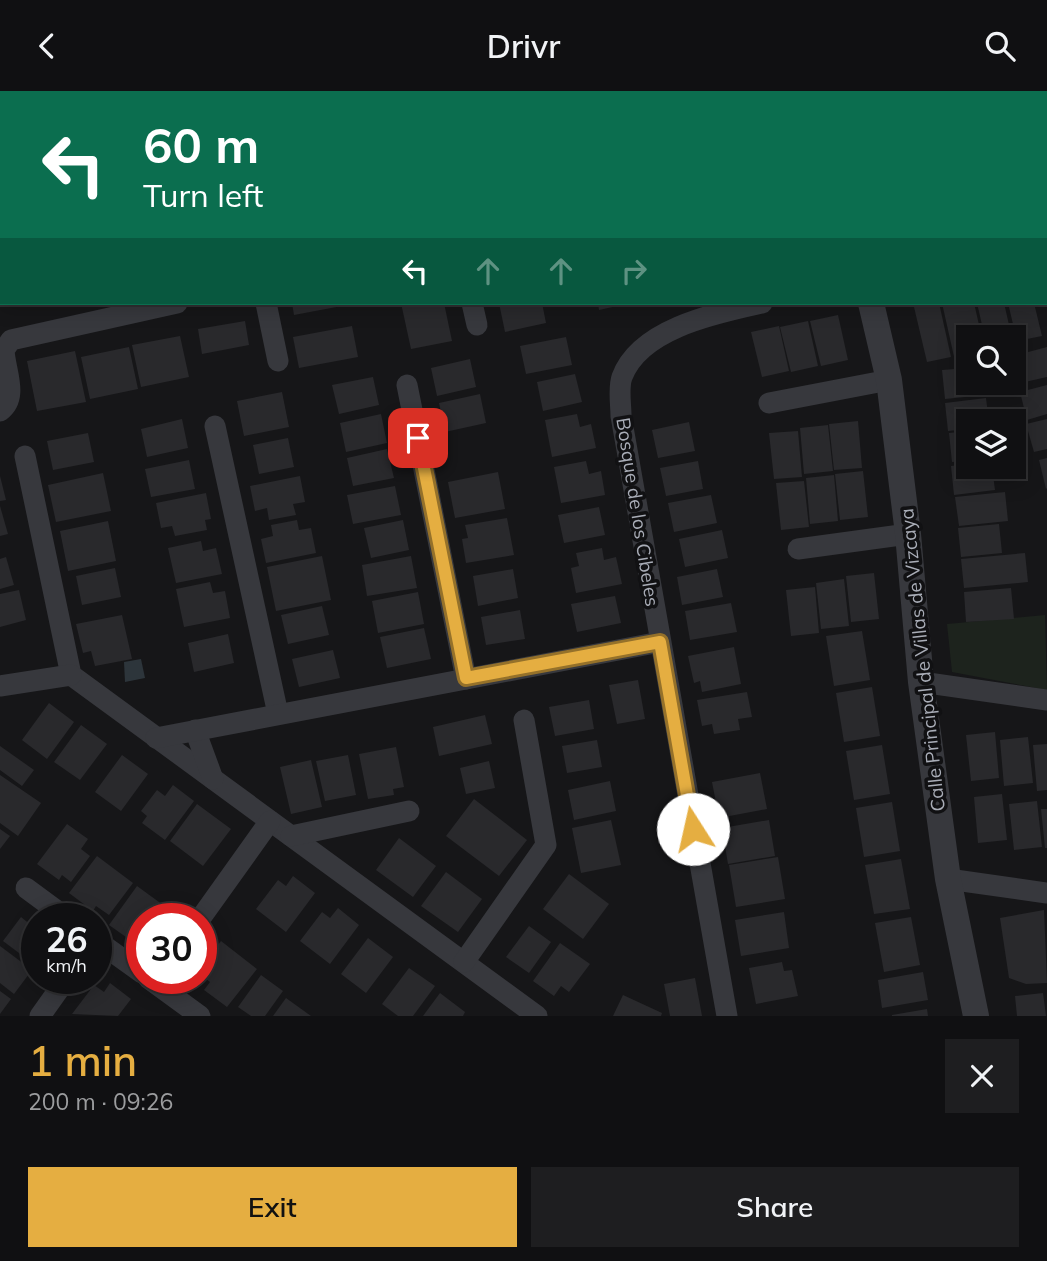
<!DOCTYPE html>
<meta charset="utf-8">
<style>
body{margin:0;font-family:Mulish,sans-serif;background:#1e1e20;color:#f1f3f6;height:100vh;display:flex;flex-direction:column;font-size:26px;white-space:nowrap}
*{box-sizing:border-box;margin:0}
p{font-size:23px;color:#9c9d9f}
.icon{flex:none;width:38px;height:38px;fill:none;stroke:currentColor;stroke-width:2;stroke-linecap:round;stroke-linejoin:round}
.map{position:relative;height:925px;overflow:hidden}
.panel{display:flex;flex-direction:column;background:#101012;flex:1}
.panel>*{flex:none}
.hud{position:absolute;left:0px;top:0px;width:1048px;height:214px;box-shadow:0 4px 18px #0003,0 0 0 2px #303032;background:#0b6e4f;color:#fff;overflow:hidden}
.controls{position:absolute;left:956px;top:234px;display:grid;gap:14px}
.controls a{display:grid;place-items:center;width:70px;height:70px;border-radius:0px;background:#101012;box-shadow:0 4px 18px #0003,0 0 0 2px #303032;font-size:35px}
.speed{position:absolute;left:21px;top:812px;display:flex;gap:14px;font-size:35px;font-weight:700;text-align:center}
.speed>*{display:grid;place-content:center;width:91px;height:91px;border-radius:50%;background:#101012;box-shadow:0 4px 18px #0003,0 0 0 2px #303032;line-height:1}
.speed small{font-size:18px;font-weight:400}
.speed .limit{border:10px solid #d22;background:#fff;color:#111}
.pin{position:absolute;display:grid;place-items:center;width:60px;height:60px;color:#fff;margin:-30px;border-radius:14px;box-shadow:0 4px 10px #0006}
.me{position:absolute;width:77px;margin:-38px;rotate:350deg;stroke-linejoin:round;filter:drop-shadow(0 0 5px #0008)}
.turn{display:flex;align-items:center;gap:24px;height:147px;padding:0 28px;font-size:32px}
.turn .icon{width:91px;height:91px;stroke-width:2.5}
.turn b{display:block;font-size:49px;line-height:60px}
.lanes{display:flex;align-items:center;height:66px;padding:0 28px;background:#0003;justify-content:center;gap:35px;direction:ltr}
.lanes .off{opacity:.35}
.round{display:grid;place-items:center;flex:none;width:74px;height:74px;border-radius:0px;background:#1e1e20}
.head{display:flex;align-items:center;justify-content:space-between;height:119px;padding:0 28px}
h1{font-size:42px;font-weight:600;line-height:52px;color:#e5ae41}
.cta{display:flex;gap:14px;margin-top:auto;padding:14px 28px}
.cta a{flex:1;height:80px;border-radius:0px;background:#e5ae41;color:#111;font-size:28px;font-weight:600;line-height:80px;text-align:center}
.cta a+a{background:#1e1e20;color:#f1f3f6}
header{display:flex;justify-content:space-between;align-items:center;height:91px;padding:0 28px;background:#101012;font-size:32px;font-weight:600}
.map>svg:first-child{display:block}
.green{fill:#1d231d}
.water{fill:#2d353b}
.building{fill:#29292c}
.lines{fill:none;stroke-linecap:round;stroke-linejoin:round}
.minor{stroke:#37383d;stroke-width:21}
.tertiary{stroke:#37383d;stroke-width:26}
.route-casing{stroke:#95712a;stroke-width:18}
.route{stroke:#e5ae41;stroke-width:12}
.labels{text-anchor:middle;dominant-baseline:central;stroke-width:7;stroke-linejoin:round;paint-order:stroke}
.street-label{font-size:19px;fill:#a9adb7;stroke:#111113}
</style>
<header><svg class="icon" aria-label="back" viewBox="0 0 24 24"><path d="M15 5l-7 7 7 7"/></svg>Drivr<svg class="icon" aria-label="search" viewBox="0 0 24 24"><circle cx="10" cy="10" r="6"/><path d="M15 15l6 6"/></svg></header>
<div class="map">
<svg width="1047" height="925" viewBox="0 0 1047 925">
<rect width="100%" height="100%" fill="#161618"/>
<polygon class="green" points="1045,524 1047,599 952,581 947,533"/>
<polygon class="water" points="141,568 145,587 125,591 124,571"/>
<g class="building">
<polygon points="292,212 347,212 347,214 294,224"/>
<polygon points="401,212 444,212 452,250 411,258"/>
<polygon points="499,212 542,212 546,232 505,241"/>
<polygon points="598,212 626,212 626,213 599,219"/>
<polygon points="939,212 951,266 927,271 914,216"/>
<polygon points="942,212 974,212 982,247 968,247 968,267 955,270"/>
<polygon points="977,212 1004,212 1012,247 985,247"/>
<polygon points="1008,212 1034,212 1042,245 1017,250"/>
<polygon points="838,224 848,269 821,275 810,230"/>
<polygon points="245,230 249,254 202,263 198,238"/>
<polygon points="808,230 818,275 791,281 780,236"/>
<polygon points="352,235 358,266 299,277 293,246"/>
<polygon points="779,235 789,280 762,286 751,241"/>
<polygon points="180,245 189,286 141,296 132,254"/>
<polygon points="566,246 572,274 526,283 520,255"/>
<polygon points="129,256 138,298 90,308 81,266"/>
<polygon points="1047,256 1047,286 1016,293 1013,265"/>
<polygon points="75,260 86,311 37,320 27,270"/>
<polygon points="470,268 476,296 437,305 431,277"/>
<polygon points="968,277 968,292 984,292 985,304 945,308 942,279"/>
<polygon points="575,283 582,311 543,320 537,291"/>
<polygon points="373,286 379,314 339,323 332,294"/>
<polygon points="1047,294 1047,323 1027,329 1020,301"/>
<polygon points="282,301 289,336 244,345 237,310"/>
<polygon points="480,303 486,332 445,341 439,312"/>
<polygon points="986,307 989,331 968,331 968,338 948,340 945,312"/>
<polygon points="381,323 387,352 346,361 340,332"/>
<polygon points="577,323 580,336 591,333 596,357 552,366 545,329"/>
<polygon points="182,328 188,357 147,366 141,338"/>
<polygon points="1047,328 1047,358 1034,361 1026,333"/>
<polygon points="858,330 862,377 834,379 829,333"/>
<polygon points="689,331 695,360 658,367 652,339"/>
<polygon points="828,334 833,380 804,383 800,337"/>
<polygon points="798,340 802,386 774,388 769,342"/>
<polygon points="968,340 968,370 952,371 949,342"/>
<polygon points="88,342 94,371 53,379 47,350"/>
<polygon points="288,347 294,376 259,383 253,354"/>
<polygon points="387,358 394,387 353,395 347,367"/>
<polygon points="1047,367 1047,397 1046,398 1039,369"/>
<polygon points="189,369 195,398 151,406 145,378"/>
<polygon points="586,370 589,383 601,380 605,404 561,412 554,376"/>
<polygon points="698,370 703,398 666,405 660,377"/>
<polygon points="968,373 968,376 992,376 995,399 954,404 951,375"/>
<polygon points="863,380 868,426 840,429 835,383"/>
<polygon points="498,381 505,418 455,427 448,391"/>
<polygon points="103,382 111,420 56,431 48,394"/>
<polygon points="834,384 838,430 810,433 806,387"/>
<polygon points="0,385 6,409 0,410"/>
<polygon points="300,385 305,411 293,413 296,424 269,429 267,417 255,420 250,395"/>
<polygon points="804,390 809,436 781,439 776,392"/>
<polygon points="395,395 401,424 353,433 347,404"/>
<polygon points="1005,401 1008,430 959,435 955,406"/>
<polygon points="206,402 211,428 205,429 207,439 175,445 172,435 161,437 156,412"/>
<polygon points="711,404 717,432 674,441 668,412"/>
<polygon points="0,415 8,443 0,445"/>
<polygon points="599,416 605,444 564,452 558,424"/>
<polygon points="507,427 514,464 466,472 462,448 468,447 465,434"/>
<polygon points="297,429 299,439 311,437 316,462 266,472 261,448 273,445 271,434"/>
<polygon points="403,429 409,459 371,467 364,437"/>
<polygon points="108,430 116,470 68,480 60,440"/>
<polygon points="999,433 1002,462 961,466 958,437"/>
<polygon points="722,439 728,467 685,476 679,448"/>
<polygon points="201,450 203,460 216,457 222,483 176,492 168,457"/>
<polygon points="602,457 604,469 616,466 622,493 576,502 571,477 579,475 576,462"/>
<polygon points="1025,462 1028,491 964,497 961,468"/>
<polygon points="322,465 331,509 276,520 267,476"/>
<polygon points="411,465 417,497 367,505 362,474"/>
<polygon points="6,466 14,494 0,498 0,468"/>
<polygon points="115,477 121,506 82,514 76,485"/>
<polygon points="513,478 518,507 478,515 473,485"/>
<polygon points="717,478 723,506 682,514 677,486"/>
<polygon points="874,482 879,528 851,531 846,485"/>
<polygon points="844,488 849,535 821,538 816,492"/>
<polygon points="210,491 213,502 225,500 230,527 184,536 176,498"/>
<polygon points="815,496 819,542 791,545 786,499"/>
<polygon points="1011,497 1014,528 966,531 964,501"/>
<polygon points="19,499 26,529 0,536 0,503"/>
<polygon points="418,501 424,533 378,542 372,510"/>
<polygon points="615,505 621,532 577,541 571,513"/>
<polygon points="731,512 737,541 690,549 685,520"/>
<polygon points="322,515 329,544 288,553 281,524"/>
<polygon points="520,519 525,548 486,554 481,526"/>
<polygon points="122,524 132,568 95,575 91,560 83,562 76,533"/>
<polygon points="424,537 431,568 387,577 380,546"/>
<polygon points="862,540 870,589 834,595 826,545"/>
<polygon points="228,543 234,572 194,581 188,552"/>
<polygon points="734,556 741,593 702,601 700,590 694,592 688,565"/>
<polygon points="333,559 340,587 299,596 292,568"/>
<polygon points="638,589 645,628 617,633 609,594"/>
<polygon points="872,596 880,645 844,651 836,602"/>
<polygon points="747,601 752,626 738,628 740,639 714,643 712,633 702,635 697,609"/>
<polygon points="589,609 594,638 555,645 549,616"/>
<polygon points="49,612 74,631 47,668 22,649"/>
<polygon points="485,624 492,653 439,665 433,636"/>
<polygon points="81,634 107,653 80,689 54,671"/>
<polygon points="995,641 999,687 971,690 966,644"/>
<polygon points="1028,646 1033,692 1004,695 1000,649"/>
<polygon points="597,649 602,676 567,682 562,655"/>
<polygon points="1047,653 1047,699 1037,700 1033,654"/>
<polygon points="882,654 890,703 854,709 846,660"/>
<polygon points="0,655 34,679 22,695 0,679"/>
<polygon points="396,656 404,696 393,698 394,704 368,708 359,663"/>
<polygon points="122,664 148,683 121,720 95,701"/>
<polygon points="348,664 356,704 325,710 316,670"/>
<polygon points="311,669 322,716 291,723 280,676"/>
<polygon points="489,670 495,697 466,703 460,677"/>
<polygon points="760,682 767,718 719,727 712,691"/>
<polygon points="0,684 41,712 18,745 0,732"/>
<polygon points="610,690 616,720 574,729 568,699"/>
<polygon points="173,694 194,710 165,749 142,732 147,725 141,720 157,699 165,705"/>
<polygon points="1002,703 1007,749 978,752 974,706"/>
<polygon points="474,708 527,749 499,785 446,745"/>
<polygon points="1037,710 1042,756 1014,759 1009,713"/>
<polygon points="892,711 900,760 864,766 856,717"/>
<polygon points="197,713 231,738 203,775 170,750"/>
<polygon points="1041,718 1047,718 1047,757 1045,757"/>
<polygon points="611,729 621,774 581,782 572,737"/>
<polygon points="769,729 775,765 728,773 722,737"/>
<polygon points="67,733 88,748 81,758 90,765 71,791 62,784 59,789 37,773"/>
<polygon points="0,738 10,745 0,758"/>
<polygon points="399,747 436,775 413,806 376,779"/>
<polygon points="97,765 133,792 109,824 96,815 93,820 69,802"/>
<polygon points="778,766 785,808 736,816 729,774"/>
<polygon points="901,768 910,818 874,823 865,774"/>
<polygon points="446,781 482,808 458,841 421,815"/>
<polygon points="569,783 609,813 583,848 543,818"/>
<polygon points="293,785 315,802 286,841 256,818 278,789 286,795"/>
<polygon points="137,795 174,822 170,828 142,828 142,849 137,845 133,851 109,834"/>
<polygon points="338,817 359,834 330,873 300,850 322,821 330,827"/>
<polygon points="1044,819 1047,892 1026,893 1009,887 1000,827"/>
<polygon points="784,821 789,857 741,865 735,829"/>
<polygon points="21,826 37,839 35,874 3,850"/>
<polygon points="911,826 920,874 884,881 875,832"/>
<polygon points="529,835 551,851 529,882 506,866"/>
<polygon points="368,847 393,866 366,902 341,883"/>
<polygon points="221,850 257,878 227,916 204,899 210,891 201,884 201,875"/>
<polygon points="560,852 590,873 569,901 561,895 554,905 533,890"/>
<polygon points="0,855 32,879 14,903 0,892"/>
<polygon points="782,871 784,880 792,879 798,905 756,913 749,877"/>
<polygon points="409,877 435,895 413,925 398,925 382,913"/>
<polygon points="923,881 928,909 882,917 878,889"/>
<polygon points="261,884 283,900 265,925 251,925 238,916"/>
<polygon points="695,887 702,925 670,925 664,893"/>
<polygon points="110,892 131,908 118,925 72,923 94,894 104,901"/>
<polygon points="0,900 11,908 0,923"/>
<polygon points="440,902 465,921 463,925 423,925"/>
<polygon points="1043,902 1046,925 1017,925 1015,905"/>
<polygon points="623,904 662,922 661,925 613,925"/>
<polygon points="286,907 311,925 273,925"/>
<polygon points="927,918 928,925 892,925 892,924"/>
</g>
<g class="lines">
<g class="minor">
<polyline points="626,0 626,2"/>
<polyline points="827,0 827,2"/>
<polyline points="536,2 544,0"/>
<polyline points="266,212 278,270"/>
<polyline points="472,212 477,234"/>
<polyline points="407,294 466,588"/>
<polyline points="769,312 889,289"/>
<path d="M0 320C19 306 5 280 4 259L11 249 177 212"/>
<polyline points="215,335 278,623"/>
<polyline points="25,365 71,584 537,925"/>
<polyline points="798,458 908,443"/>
<polyline points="921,591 1047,609"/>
<polyline points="0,595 71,584"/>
<polyline points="195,639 213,688"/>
<polyline points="156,647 660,551"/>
<polyline points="291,745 409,720"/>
<polyline points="948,788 1047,802"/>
<polyline points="26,797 68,828"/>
<polyline points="200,828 270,730"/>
<polyline points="96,849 142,882"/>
<polyline points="464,871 546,754 524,629"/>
<polyline points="148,887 200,925"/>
<polyline points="40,925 67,887"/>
<path d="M727 925 621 325C621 313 618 297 622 286 640 237 717 222 762 212"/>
</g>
<g class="tertiary">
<polyline points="1046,146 1047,146"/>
<polyline points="871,212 889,289 908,443 921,591 948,788 976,925"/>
</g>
</g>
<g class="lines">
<defs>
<polyline id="route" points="418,347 466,587 660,551 693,738"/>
</defs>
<use href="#route" class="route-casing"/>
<use href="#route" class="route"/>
</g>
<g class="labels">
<g class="street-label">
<text transform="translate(638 421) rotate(81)">Bosque de los Cibeles</text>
<text transform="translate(922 569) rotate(-96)">Calle Principal de Villas de Vizcaya</text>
</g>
</g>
</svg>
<div class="controls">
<a><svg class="icon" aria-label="search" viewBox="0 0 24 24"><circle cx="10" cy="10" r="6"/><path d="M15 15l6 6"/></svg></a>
<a><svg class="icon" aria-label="layers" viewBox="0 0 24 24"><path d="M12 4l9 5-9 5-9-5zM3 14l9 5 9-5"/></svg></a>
</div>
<div class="speed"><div>26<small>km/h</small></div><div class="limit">30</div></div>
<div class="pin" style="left:418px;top:347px;background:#d93025"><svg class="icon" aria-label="arrive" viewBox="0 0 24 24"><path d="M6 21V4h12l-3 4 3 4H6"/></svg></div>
<svg class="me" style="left:693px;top:738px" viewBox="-20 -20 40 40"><circle r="19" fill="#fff"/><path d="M0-13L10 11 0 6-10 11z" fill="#e5ae41"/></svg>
<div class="hud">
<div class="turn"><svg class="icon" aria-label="left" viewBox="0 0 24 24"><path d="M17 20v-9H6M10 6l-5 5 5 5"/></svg><div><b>60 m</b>Turn left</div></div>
<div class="lanes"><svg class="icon" aria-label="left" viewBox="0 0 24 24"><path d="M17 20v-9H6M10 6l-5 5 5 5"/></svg><svg class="icon off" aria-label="ahead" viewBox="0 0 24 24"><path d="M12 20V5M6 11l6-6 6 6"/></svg><svg class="icon off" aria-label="ahead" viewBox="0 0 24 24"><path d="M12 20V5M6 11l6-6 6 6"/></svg><svg class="icon off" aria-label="right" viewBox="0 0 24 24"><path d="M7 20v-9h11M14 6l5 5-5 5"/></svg></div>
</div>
</div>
<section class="panel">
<div class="head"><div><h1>1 min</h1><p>200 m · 09:26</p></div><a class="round"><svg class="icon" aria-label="close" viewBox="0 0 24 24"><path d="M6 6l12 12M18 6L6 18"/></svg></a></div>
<div class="cta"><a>Exit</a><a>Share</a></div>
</section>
